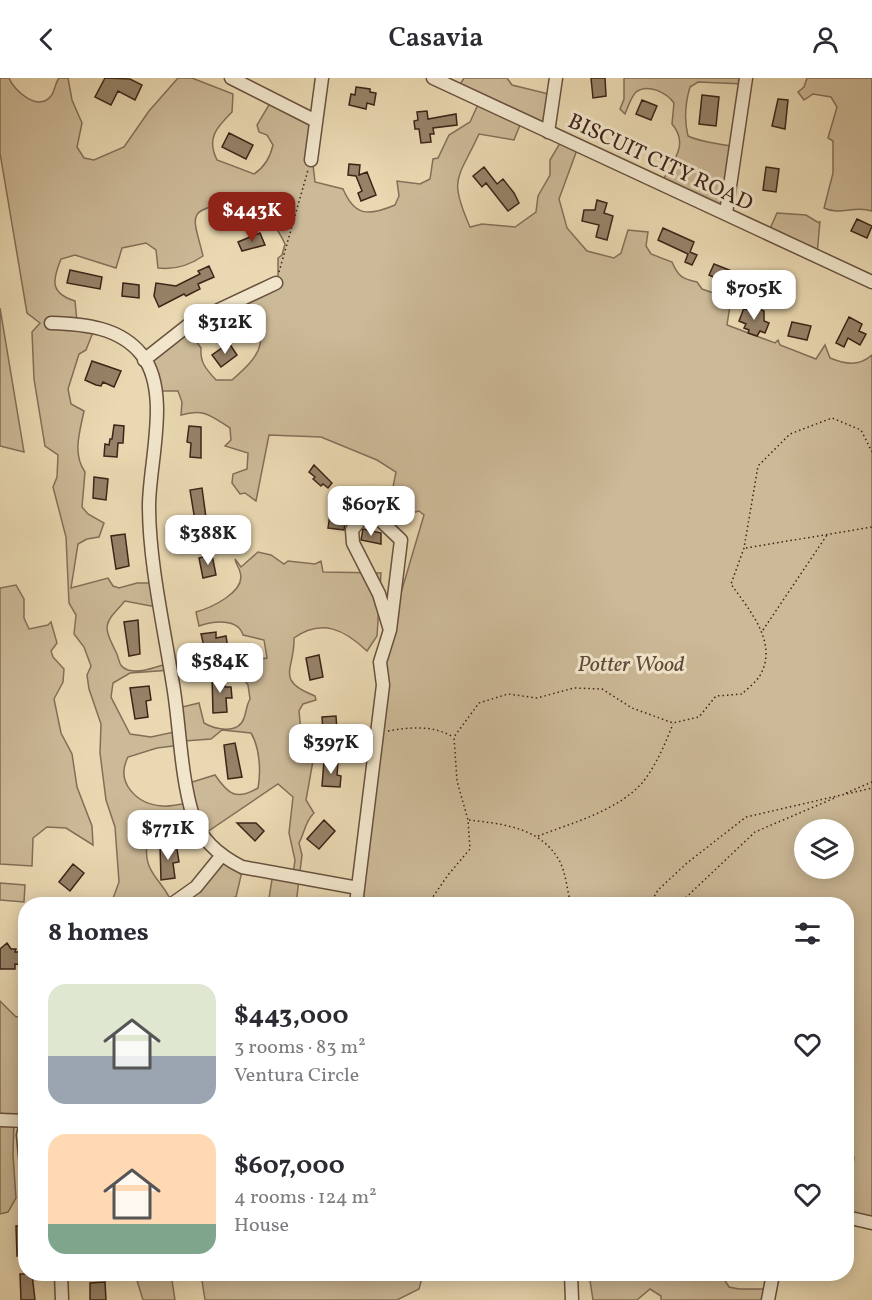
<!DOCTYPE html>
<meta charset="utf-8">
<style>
body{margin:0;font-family:Vollkorn,serif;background:#f2f2f3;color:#2b2b33;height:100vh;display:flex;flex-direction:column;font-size:22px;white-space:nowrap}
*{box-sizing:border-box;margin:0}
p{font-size:20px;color:#7c7c81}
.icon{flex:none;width:33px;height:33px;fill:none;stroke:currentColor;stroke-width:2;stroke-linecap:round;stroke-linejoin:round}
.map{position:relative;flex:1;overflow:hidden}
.drawer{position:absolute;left:18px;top:819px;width:836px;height:384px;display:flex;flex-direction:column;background:#fff;border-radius:24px;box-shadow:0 3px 15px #0003}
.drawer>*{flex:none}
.buttons{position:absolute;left:794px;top:741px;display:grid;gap:12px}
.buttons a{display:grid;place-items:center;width:60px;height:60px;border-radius:50%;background:#fff;box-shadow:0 3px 15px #0003;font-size:30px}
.price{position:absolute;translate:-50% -51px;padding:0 14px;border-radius:12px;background:#fff;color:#222;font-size:20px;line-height:39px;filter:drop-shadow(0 2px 3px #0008)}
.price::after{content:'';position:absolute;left:50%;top:36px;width:18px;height:14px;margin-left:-9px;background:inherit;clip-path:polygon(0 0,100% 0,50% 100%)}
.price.current{background:#8f2418;color:#fff}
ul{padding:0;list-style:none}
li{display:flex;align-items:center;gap:18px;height:150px;padding:0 30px}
li span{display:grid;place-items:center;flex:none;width:168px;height:120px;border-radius:18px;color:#555}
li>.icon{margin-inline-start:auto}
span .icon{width:72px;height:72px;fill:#fffc;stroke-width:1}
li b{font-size:26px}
h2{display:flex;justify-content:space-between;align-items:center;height:72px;padding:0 30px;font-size:26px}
header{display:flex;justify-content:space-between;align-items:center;height:78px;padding:0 30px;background:#fff;font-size:27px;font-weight:600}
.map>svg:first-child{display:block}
.green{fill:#ccb997;stroke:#846e58;stroke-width:1.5;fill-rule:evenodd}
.building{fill:#968268;stroke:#3d2418;stroke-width:1.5}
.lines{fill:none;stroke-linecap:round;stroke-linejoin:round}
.minor-casing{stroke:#68513e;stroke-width:15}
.path{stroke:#3d2418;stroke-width:1.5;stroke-dasharray:1.5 3;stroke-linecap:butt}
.minor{stroke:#f1e6cc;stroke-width:12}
.labels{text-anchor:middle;stroke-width:6;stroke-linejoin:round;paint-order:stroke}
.street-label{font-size:22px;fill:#3d2418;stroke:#f1e6cc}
.park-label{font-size:22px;font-style:italic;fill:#614938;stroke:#f1e6cc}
</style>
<header><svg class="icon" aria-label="back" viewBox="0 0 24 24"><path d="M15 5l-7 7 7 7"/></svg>Casavia<svg class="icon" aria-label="person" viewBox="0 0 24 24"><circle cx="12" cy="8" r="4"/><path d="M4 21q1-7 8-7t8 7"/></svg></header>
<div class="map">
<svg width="872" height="1222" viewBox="0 0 872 1222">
<rect width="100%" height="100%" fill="#e9d8b1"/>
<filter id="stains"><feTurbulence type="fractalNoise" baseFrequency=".00333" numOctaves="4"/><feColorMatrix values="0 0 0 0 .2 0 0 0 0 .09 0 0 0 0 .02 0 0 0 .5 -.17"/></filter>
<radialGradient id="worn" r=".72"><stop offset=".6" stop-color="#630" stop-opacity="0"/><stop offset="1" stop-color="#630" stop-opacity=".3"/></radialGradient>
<path class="green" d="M0,0H9C14,13 38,34 51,18C55,13 55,5 59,0H68L72,22L82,45L77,69L84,80L94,82L124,69L149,33L178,0H192L233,16L232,34C217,49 206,60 217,82L254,96C265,89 270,80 273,67L267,57L259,54L257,47L273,20L315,41L312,78L315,104L343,111C355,139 369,138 395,127L399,118L397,103L420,106L430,101L433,81L438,80L449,57L470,44L480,22L459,8L464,0H507L512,7L553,17L549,52L522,42L514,62L479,56C458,102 448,99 470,149L482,146L515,149L536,134L538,118L550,97V82L560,65L578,69L559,121L567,150L587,173L614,180L621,175L628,152L648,154L646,168L651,176L672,184C678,198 682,201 697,204L702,211L731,221L727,247L775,265L778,262L780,267L816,281L825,267L830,280C845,286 858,289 872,277V1143L846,1138L854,1079L846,1070V826H357L373,680C352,679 333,665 314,677L306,722L314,735C305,743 305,754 299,765L302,777L296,826H268L273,795L293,797L295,782L289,755L293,719L278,706L204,756L196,747L156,753L149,757C138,795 165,802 172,826H111L119,804L115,749L106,722L100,675L101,646L89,611L87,597L91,588L84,569L74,556L76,537L69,525L66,459L53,409L57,399L58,377L45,368L34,301L32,254L40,245L27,235L0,75ZM229,126L240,134L242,142C270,150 269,133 285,166L282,177L278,180V200L245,221C268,261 267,272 232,302H216C206,291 200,285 201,270L187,250L148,284L158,313H178L182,324L181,337C204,330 211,338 230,350L231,362L225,368L248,375L247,391L233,396L232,405L240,416L245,415L256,423L269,357L321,359L377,382L396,394L390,424L404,437L419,433L424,437L390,552L377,655L353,650L351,666L343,671L313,665L301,653L299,633L303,626L316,622L315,618C274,602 295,592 294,560C322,540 345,552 367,573L377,558L381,495L323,494L321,483L315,486L288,483L284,486L271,477L258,474L241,489L235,481C236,487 239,489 240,494C247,514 210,530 196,534L199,548C213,543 238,540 243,557L264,562L267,580L240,584L237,592L248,607L250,621C246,628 247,632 244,640C239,656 216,652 204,645L199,625L178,630L179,653L151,659L130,656L111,619L113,605L130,595L171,592L170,585C158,588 141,596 128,592C118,589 120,582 116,574C102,546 104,546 125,523L151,528L161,526L158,505H137L119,510L113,508L108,500L71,510L78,466L87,461L99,459L104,445L88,436L82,429L85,394C72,376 80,353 84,333L71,326L68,311L79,276L86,272L95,249L77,244L75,223C50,215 52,203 61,181L75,177L116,190L122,170L146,165L156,172L158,190C174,192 190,187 203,178C194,140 184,131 229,126ZM222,652L251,655C260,670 261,694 258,710C236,723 228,716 215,697L189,705L191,724C182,726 171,729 162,728C136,726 115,704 128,679L157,670L181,667L184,663L211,661ZM804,752H843V790H804Z
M624,0H745L743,6L698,4L690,9C685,26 684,42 688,58C702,65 720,65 735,69L727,131L662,104C672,84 690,67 672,46L674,25C667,15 648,5 636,14C631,19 628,29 625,36L620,31L624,21Z
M807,0H872V133C855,127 840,138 824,130L833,95V63L828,60L837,29L831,19L813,16L804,22L798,14L804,9Z
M777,135L806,137L819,145L820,143L817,177L769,153Z
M0,230L24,374L0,368Z
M16,507L24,521V540L29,551L48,547L51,544L57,565L51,573L53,579L64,591L63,604L54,621L61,655L72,676L77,709L92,748L93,767L66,750L47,749L33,760L32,788L0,786V510Z
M220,780L243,789L236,819L222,822L220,826H190L185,820Z
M0,805L25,807L24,824L0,822Z
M0,923L16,939L26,937L25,1043L14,1042L13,1077L16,1120L8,1134L0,1136Z
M135,1196H171L175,1222H143Z
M201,1196H423L419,1211L397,1222H205Z
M589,1196H601L612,1201L624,1196H721L729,1209L739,1211H771L769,1222H661V1218L650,1211L637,1222H593Z"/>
<path class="building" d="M105,0L130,1L142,7L135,22L118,13L111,27L95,19Z
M591,0H605L606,18L593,20Z
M356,9L370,11V14L376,15L374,27L367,25L366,31L349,27L351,16L355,17Z
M702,17L719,19L716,48L699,46Z
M778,21L788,22L785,51L772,48Z
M642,22L657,28L651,42L636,36Z
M427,33L428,41L456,36L457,47L433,50L434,56H430L431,64L421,65L419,51H415L414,43L418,42L417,34Z
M229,55L253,67L246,81L222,69Z
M349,86L360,87L359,97L367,94L376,117L361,123L358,115L362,113L356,98L348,97Z
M484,89L497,106L503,101L514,115L519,125L508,133L486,105L482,109L473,98Z
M766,89L779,91L776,114L763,112Z
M597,122L607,125L604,135L613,138L607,162L596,159L599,147L582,143L584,132H595Z
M857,141L872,148L867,160L851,153Z
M663,150L694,164L690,174L697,177L692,187L685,184L688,176L658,162Z
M260,155L265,167L242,173L238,164Z
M714,186L734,194L729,206L709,197Z
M209,188L214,199L198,206L200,211L186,218L184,216L159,229L154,218L156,205L176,208L200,196L198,193Z
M70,192L102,199L100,211L67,205Z
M123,205L139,207V220L122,218Z
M755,229L764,233V243L769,245L765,255L760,253L757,258L748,255L749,252L744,250L746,246L739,243L744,230L753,234Z
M849,239L862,246L859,253L866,256L860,267L848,260L844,269L836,265Z
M792,244L811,248L807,262L788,258Z
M229,265L237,277L221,289L212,277Z
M92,283L121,293L114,309L103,304L101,308L96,307L85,302Z
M114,347L124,348L123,365H118L117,379L104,378L105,366L109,367L110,361H112Z
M189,348L201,349V380L190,379L191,365L187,364Z
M314,387L332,405L328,410L323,406L321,408L313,401L315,399L309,394Z
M94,399L108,401L106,422L93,420Z
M202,410L207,447L196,449L190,412Z
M343,425L355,427L354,437H346L344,452L328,450L331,430L335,431V427L342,428Z
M363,451L381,455V466L361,462Z
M125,456L129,488L116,491L111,458Z
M212,477L216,497L203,500L199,480Z
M138,542L140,576L129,578L124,544Z
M216,554V560L226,558L228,571L218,573L219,579L207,581L201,556Z
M319,577L323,599L310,602L306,580Z
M223,596L225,609H231L232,620H226L227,634L213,635L212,597Z
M149,608L151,622L146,623L148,639L135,641L130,610Z
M336,638L337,653L323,654L322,639Z
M235,665L242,699L228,701L224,667Z
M324,683L338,684L337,697L341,698L340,709L322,708Z
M324,742L335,753L319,771L307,761Z
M237,745H256L264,753L255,763Z
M176,765L179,784L173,785L175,800L161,802L160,767Z
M73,786L84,795L70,813L59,804Z
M7,865L11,871H16L15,874H26V887L15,886V891H0V871Z
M16,1148H26V1178H17Z
M20,1196H32L35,1222H21Z
M105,1204L106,1222H90V1205Z"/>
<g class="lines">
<defs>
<path id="minor" d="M231,0L316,43
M433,0L872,204
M548,54L556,0
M311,82L322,0
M726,135L746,0
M51,245C84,246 120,249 142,277C171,314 149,385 149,428C149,486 165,554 174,613C180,653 181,699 193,738C201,763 220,778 242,789L358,810
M144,282L191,245L276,205
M172,826L196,809L222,777
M356,826L383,607L380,584L390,552L401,462L379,441L363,439L352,452L353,465L379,516L390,552
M0,1042L26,1043
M26,1046L23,1057L26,1088
M846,1139L872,1145
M61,1196L62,1222
M571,1196L572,1222
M768,1222L773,1196"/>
</defs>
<use href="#minor" class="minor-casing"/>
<path class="path" d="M279,194L308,92
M746,470L872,449
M763,552L827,457
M388,653C411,649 433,647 453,659
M846,715L872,704
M469,742C502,746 540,749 559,782C566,794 567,813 571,826
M538,758C572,745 617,733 642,705C656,688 665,666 673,646
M428,826L448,797L470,771L468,742L457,703L454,659L479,625L508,616L537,620L574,610L602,611L632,630L673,645L699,639L716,618L742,616C747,611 755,605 759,599C780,566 749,532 731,506L744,470L758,388L790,356L832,340L861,352L872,374
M650,826L658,812L687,785L746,739L872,710
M679,826L755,754L837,719"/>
<use href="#minor" class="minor"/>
</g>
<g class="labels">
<g class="street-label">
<text transform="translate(661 83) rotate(25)" y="8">BISCUIT CITY ROAD</text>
</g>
<g class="park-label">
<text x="631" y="593">Potter Wood</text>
</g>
</g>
<rect width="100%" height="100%" filter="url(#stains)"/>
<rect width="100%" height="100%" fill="url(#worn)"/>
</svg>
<div class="buttons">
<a><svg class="icon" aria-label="layers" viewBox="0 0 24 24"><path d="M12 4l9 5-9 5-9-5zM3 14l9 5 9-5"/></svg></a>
</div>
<b class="price current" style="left:252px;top:165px">$443K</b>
<b class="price" style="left:754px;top:243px">$705K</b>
<b class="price" style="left:225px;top:277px">$312K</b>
<b class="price" style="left:371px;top:459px">$607K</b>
<b class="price" style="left:208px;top:488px">$388K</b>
<b class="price" style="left:220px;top:616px">$584K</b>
<b class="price" style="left:331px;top:697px">$397K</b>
<b class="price" style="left:168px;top:783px">$771K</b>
<section class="drawer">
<h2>8 homes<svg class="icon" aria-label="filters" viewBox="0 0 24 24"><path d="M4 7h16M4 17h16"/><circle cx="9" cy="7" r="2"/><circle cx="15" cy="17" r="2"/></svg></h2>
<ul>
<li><span style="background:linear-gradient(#dfe7d0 60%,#9aa5b1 0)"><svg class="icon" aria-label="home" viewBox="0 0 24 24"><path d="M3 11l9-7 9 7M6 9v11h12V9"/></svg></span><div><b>$443,000</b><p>3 rooms · 83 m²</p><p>Ventura Circle</p></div><svg class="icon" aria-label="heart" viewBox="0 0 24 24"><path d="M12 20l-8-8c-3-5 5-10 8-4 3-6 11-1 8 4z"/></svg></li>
<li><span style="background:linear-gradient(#ffd9b3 75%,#7fa58c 0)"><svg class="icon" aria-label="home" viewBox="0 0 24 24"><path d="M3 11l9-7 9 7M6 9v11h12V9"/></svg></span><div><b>$607,000</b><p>4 rooms · 124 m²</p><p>House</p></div><svg class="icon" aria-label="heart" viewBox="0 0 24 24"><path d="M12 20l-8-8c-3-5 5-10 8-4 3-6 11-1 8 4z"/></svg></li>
</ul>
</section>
</div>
